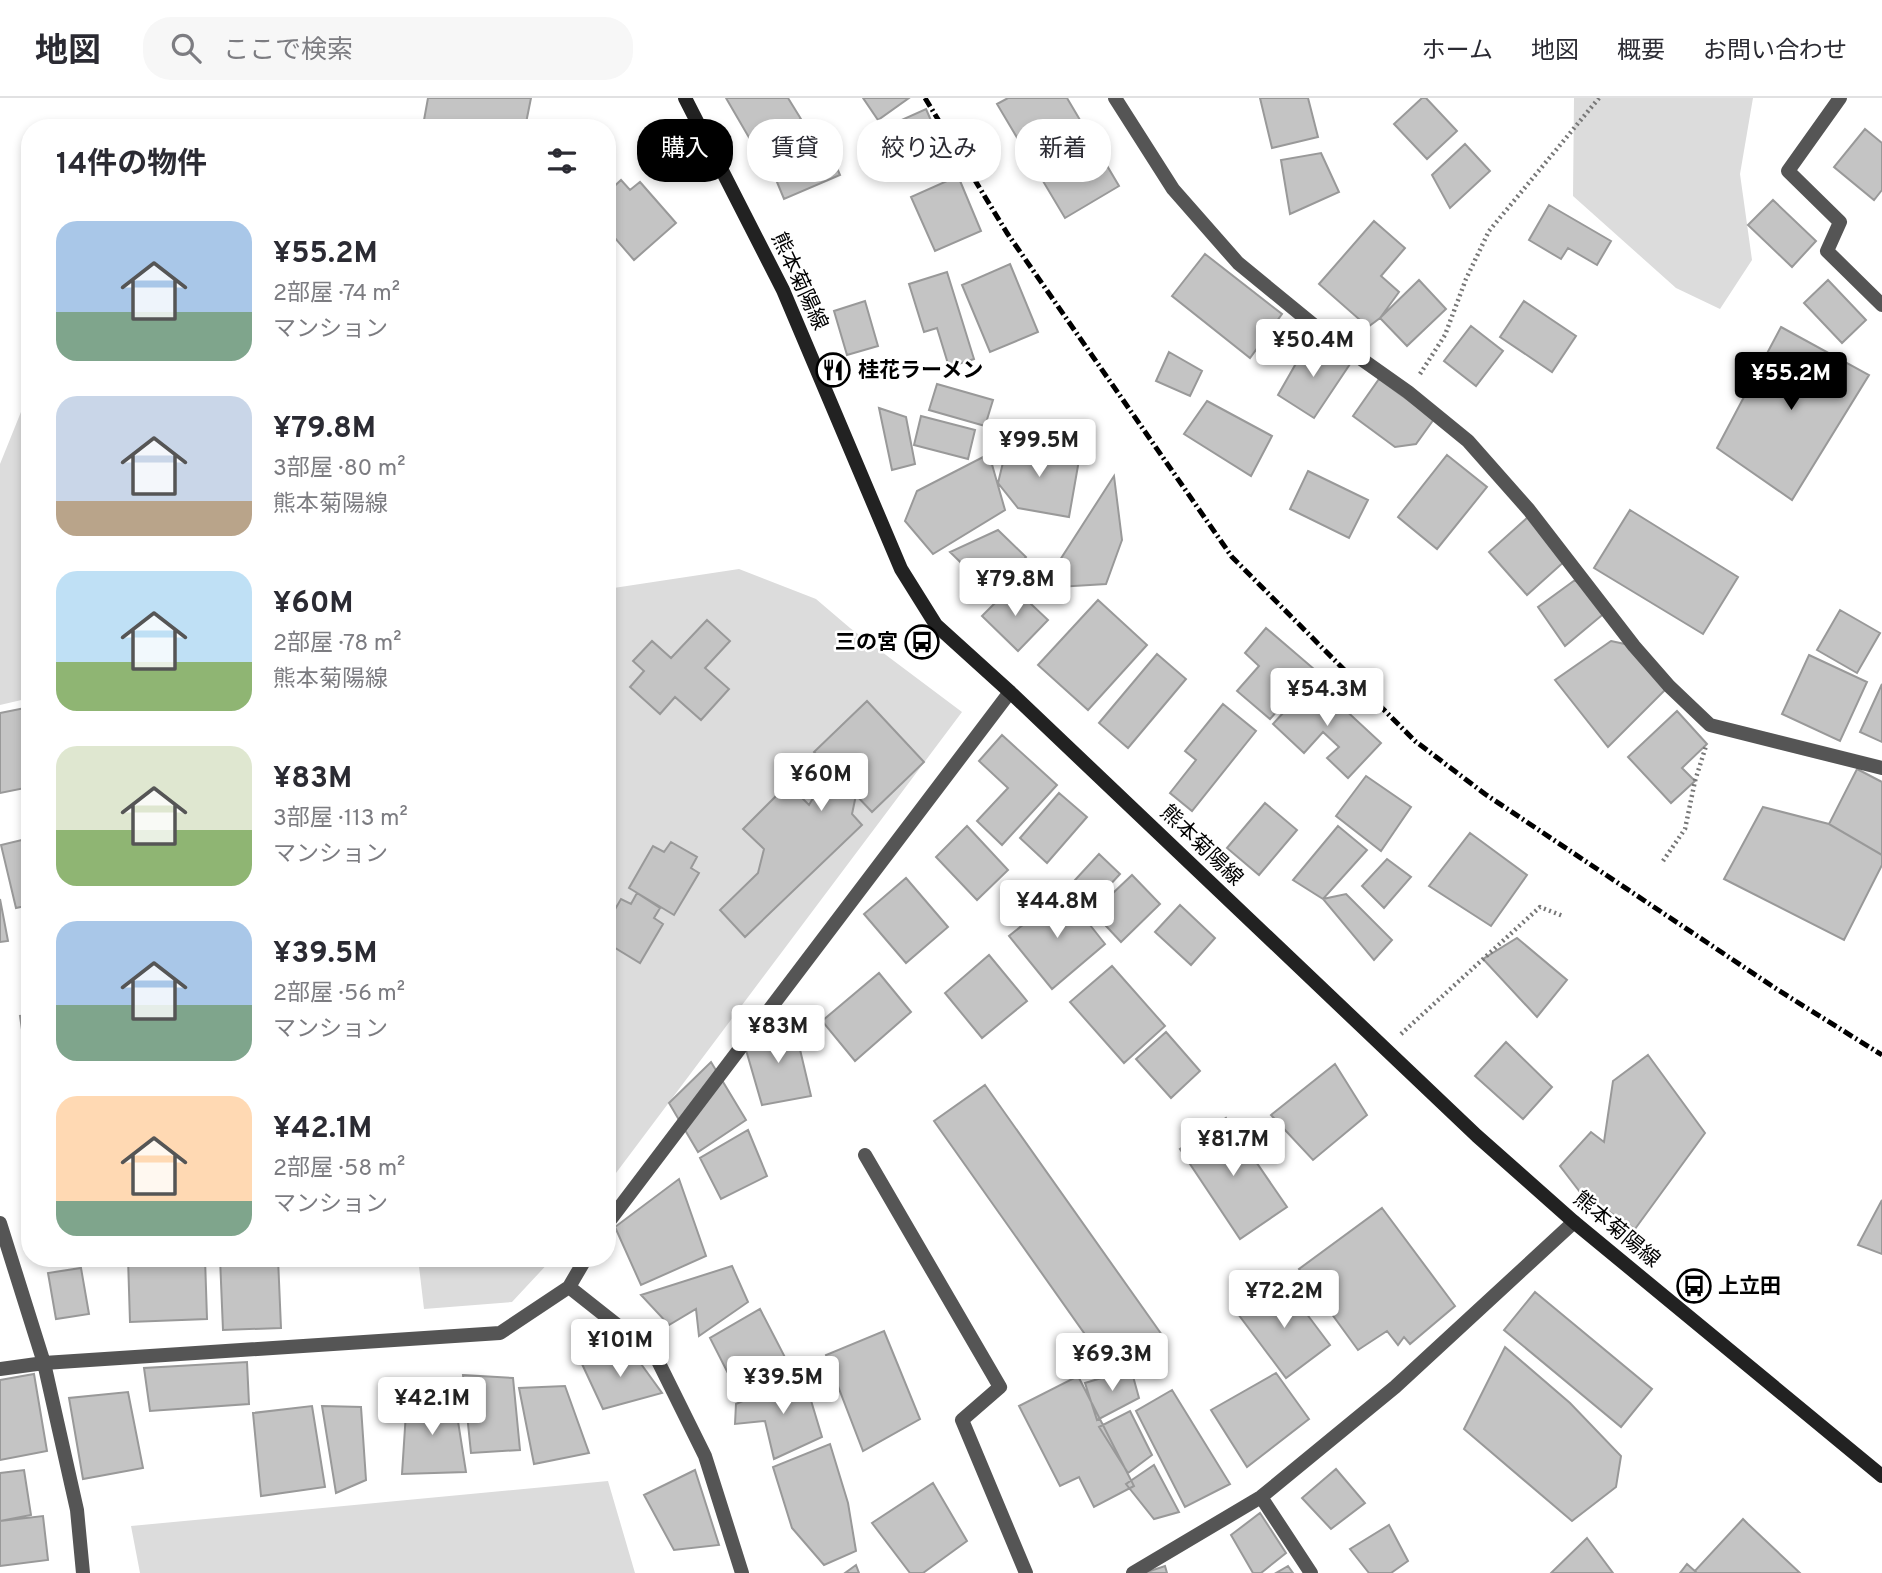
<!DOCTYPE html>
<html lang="ja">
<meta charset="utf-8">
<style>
body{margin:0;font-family:Overpass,"Noto Sans JP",sans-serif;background:#f7f7f7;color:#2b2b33;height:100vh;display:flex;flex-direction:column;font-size:26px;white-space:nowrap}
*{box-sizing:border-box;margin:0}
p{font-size:23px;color:#7c7c81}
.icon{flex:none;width:38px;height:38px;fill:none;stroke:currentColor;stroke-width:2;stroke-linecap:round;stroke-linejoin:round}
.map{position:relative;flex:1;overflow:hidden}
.sheet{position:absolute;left:21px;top:21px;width:595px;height:1148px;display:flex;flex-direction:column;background:#fff;border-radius:28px;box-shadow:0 4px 10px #0003}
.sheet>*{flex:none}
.hud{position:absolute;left:637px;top:21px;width:665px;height:63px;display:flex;gap:14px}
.price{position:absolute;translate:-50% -60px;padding:0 16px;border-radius:7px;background:#fff;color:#222;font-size:23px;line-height:46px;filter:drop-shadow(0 2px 4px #0008)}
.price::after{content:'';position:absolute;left:50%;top:42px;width:21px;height:16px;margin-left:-10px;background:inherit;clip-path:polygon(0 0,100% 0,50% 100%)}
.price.on{background:#000;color:#fff}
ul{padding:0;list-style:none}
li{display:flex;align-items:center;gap:21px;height:175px;padding:0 35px}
li span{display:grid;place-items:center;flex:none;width:196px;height:140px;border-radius:21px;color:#555}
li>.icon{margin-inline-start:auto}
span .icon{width:84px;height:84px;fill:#fffc;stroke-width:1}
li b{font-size:30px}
h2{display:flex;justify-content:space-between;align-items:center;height:84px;padding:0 35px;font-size:30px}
.chip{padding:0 24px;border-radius:28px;background:#fff;box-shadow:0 4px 10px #0003;font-size:24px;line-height:63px}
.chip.on{background:#000;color:#fff}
header{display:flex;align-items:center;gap:42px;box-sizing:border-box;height:98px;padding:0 35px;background:#fff;border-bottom:2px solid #e1e1e2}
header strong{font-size:33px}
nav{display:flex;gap:38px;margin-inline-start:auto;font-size:24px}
.search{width:490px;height:63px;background:#f7f7f7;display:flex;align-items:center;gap:18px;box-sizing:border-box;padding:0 24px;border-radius:28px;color:#7c7c81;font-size:26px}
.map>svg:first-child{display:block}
.green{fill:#dcdcdc}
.building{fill:#c4c4c4;stroke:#999;stroke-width:2}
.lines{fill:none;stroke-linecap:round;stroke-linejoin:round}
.path{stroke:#777;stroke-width:4.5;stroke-dasharray:2 3.5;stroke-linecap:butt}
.street{stroke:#555;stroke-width:14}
.secondary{stroke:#222;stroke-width:14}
.rail{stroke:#000;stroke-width:5;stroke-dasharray:10 3.5 2 3.5;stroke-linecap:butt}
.labels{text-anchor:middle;stroke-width:5;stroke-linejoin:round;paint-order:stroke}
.street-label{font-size:21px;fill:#000;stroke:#fff}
.poi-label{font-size:21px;font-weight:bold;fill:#000;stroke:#fff;text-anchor:start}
</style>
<header>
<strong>地図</strong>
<div class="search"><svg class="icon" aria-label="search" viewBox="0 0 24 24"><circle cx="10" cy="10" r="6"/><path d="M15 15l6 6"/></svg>ここで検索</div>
<nav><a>ホーム</a><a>地図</a><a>概要</a><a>お問い合わせ</a></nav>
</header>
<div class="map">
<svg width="1882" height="1475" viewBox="0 0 1882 1475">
<rect width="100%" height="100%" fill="#fff"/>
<path class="green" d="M1574,0H1753L1740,76L1752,162L1720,211L1676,190L1573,98Z
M25,304L30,306V600L0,607V366Z
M739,471L816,501L850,530L962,614L607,1087V491Z
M418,1160H553L512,1204L424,1211Z
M608,1383L635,1475H140L131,1428Z"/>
<path class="building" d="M428,0H531L525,30H462L424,22Z
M726,0H788L801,21L759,40L765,51L758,55Z
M863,0H909L878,22Z
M1008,0H1067L1119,88L1065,120L997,6Z
M1260,0H1308L1318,39L1272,50Z
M1422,0H1426L1457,33L1427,61L1394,26Z
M926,11L947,59L908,77L886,29Z
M1865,31L1882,45V92L1874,102L1834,69Z
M823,37L840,77L784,101L767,60Z
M1465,46L1490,73L1450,110L1432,77Z
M1321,55L1339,94L1290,116L1281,62Z
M958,78L981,133L935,153L911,99Z
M621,82L630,92L640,84L676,125L634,162L607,131V95Z
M1773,102L1816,143L1792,169L1748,127Z
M1549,107L1611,143L1597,167L1568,150L1561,161L1529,142Z
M1374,123L1405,150L1381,178L1399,194L1380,220L1368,229L1319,186Z
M1205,156L1282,216L1250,260L1172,198Z
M1010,166L1038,234L990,254L962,187Z
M947,174L974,261L949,269L937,230L924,234L909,186Z
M1419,182L1446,211L1407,248L1380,220Z
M1828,182L1866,222L1842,245L1804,205Z
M865,203L878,248L847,257L834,213Z
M1524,203L1576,238L1552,274L1500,239Z
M1471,228L1503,253L1476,288L1444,263Z
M1781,229L1869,277L1792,402L1717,350Z
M1310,241L1350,266L1314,320L1278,297Z
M1169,254L1202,273L1190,298L1156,283Z
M1379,281L1434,321L1416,346L1395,349L1353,318Z
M937,286L993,302L985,328L929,312Z
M1207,303L1272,338L1251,378L1184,336Z
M879,310L906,319L915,366L892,372Z
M921,318L975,332L968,361L914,347Z
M1008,344L1066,356V359L1079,362L1069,419L1018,410L998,385Z
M989,356L1005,412L933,456L905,423L917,393Z
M1447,357L1487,389L1437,451L1398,419Z
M1308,373L1368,402L1349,440L1290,411Z
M1114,378L1122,442L1106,486L1042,490Z
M1630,412L1738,479L1703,536L1594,470Z
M1528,419L1566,462L1527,497L1489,454Z
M998,432L1026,459L993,496L950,454Z
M1575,482L1607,513L1565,548L1538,509Z
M1012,488L1048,522L1018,553L982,518Z
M1098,502L1147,547L1088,612L1038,567Z
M1840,512L1880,535L1857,575L1817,552Z
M707,522L730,543L705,570L729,591L701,622L675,599L660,616L630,589L644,573L633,563L652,543L671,560Z
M1266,530L1314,571L1270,621L1237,593L1259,568L1245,555Z
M1611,543L1634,548L1669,588L1608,649L1555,582Z
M1157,556L1186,581L1128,650L1099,625Z
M1809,557L1867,584L1840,643L1782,616Z
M1313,582L1381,645L1348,680L1327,660L1339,649L1323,634L1304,655L1273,626Z
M1882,586V644L1860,634Z
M867,603L924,664L872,714L856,697L852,716L862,727L745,839L720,812L758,775L764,751L743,731L788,686L809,707L816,695L836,676L814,654Z
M1223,606L1256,633L1192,713L1170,695L1196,662L1185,653Z
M30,609V689L0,695V615Z
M1677,613L1707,646L1682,670L1695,683L1671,705L1628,659Z
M1002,637L1057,687L1002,747L977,723L1008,690L979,663Z
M1857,671L1882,684V757L1829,726Z
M1366,678L1411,709L1381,753L1336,718Z
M1059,695L1087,719L1047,765L1020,740Z
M1265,705L1297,732L1259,777L1227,750Z
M1763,709L1829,726L1882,757V767L1844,842L1724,781Z
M967,728L1008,772L977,802L936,759Z
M1338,728L1367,752L1323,801L1293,782Z
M1470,735L1527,777L1491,828L1429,788Z
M30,740V807L16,810L1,747Z
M671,744L697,759L691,770L699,775L674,817L629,790L653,748L664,754Z
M1099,756L1120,776L1085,814L1064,794Z
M1387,761L1411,779L1384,810L1362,788Z
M1132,777L1160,806L1121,844L1093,814Z
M906,780L948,829L906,865L864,816Z
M1064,794L1105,846L1052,891L1009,838Z
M637,795L660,810L654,820L663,826L640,865L607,845V825L621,801L631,806Z
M1346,796L1392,842L1374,862L1323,801Z
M0,801L8,843L0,844Z
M1180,807L1215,840L1191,867L1155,834Z
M1517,840L1567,882L1537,919L1483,861Z
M989,857L1027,903L982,940L945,895Z
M1112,868L1165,928L1124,965L1070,904Z
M879,875L911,914L855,963L822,923Z
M30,917V986L20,918Z
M793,922L811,998L762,1007L744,945Z
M1166,934L1200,973L1171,1000L1136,961Z
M1506,944L1552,989L1523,1021L1475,978Z
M1648,957L1705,1035L1635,1131L1580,1094L1560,1068L1591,1034L1604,1044L1613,983Z
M711,964L746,1022L698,1054L669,1005Z
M1335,966L1367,1017L1313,1062L1271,1017Z
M985,987L1162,1237L1111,1273L934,1023Z
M1226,1020L1287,1109L1240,1141L1180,1051Z
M748,1032L767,1078L721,1101L700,1060Z
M30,1073V1091L25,1074Z
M679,1081L706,1158L641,1187L615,1129Z
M1882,1102V1156L1858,1147Z
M1382,1110L1455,1208L1410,1246L1404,1239L1398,1247L1387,1233L1358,1252L1299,1171Z
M128,1160H205L207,1221L130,1224Z
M220,1160H278L281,1230L223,1232Z
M732,1168L748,1204L699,1238L696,1211L669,1227L641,1197Z
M81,1170L89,1216L56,1221L48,1175Z
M1282,1183L1330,1247L1286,1280L1238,1216Z
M1535,1194L1652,1291L1621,1329L1504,1232Z
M760,1211L790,1269L737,1293L710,1240Z
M884,1233L920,1321L863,1353L826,1257Z
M628,1248L662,1295L603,1311L582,1266Z
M1505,1249L1570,1305L1621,1358L1616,1389L1572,1423L1464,1331Z
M247,1264L249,1306L150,1313L144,1270Z
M1131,1271L1139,1300L1097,1322L1085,1285Z
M1276,1275L1309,1321L1247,1369L1211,1312Z
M34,1276L47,1353L0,1362V1282Z
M803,1276L822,1339L774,1361L765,1323L735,1326L736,1306Z
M463,1277L513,1280L520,1352L471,1355Z
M1078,1278L1134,1388L1094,1409L1079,1379L1060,1388L1019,1308Z
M565,1288L589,1355L534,1366L519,1290Z
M1172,1292L1230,1386L1185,1409L1136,1313Z
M128,1294L143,1370L83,1381L69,1300Z
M454,1298L466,1374L402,1376L407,1299Z
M312,1308L325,1389L261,1398L253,1315Z
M322,1308L361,1309L366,1382L336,1395Z
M1130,1313L1152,1357L1128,1375L1099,1329Z
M830,1346L848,1405L856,1453L824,1467L792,1430L773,1369Z
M1154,1367L1179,1414L1154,1421L1126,1386Z
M1336,1371L1365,1405L1331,1431L1302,1400Z
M24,1372L31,1417L0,1423V1375Z
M695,1372L719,1447L674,1452L644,1397Z
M933,1385L967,1443L923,1475H910L872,1425Z
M1260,1415L1286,1455L1261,1475H1253L1231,1437Z
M43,1418L48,1462L0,1468V1423Z
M1743,1421L1748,1426L1800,1475H1693Z
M1389,1427L1408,1463L1391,1475H1369L1350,1451Z
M1587,1440L1613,1475H1551Z
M1687,1466L1697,1475H1680Z
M856,1467L859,1475H845Z
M1165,1468L1167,1475H1144Z
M1288,1468L1293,1475H1276Z"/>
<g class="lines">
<path class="path" d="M1420,276L1445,237L1466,181L1489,133L1599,0
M1663,763L1685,731L1695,683L1706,648
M1401,936L1540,809L1563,818"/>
<path class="street" d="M1115,0L1173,91L1238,165L1316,229L1408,294L1468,343L1529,412L1634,548L1669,588L1710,627L1882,670
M1840,0L1788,73L1840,124L1827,153L1882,207
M865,1057L1000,1289L962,1322L1026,1475
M0,1125L44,1265L77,1412L83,1475
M607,1126L1010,594
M569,1189L655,1257L705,1358L742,1475
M0,1271L44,1265L500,1235L569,1189L586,1160
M1261,1399L1311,1475
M1133,1475L1261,1399L1395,1289L1574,1124"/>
<path class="secondary" d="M685,0L783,192L901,471L936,527L1010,594L1477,1038L1574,1124L1882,1378"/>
<path class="rail" d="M925,0L1007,135L1232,459L1415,643L1485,696L1778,892L1882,957"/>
</g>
<defs>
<symbol id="restaurant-ring" viewBox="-11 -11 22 22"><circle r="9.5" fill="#fff" stroke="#000" stroke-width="1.5"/><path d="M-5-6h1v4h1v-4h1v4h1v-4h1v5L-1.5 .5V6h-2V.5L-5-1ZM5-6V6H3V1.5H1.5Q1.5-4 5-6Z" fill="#000"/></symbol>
<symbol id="bus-ring" viewBox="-11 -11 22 22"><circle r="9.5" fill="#fff" stroke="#000" stroke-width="1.5"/><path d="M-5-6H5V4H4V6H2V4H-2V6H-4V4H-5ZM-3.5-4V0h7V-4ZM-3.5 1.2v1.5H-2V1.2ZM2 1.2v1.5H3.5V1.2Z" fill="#000"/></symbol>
</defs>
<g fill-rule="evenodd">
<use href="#restaurant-ring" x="814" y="253" width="38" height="38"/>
<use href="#bus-ring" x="903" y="525" width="38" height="38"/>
<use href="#bus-ring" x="1675" y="1169" width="38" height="38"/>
</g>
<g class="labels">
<g class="street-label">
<text transform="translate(800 183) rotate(65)" y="7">熊本菊陽線</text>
<text transform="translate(1202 747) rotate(44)" y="7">熊本菊陽線</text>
<text transform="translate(1617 1131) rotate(40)" y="7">熊本菊陽線</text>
</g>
<g class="poi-label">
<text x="858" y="279">桂花ラーメン</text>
<text x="898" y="551" text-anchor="end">三の宮</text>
<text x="1718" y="1195">上立田</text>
</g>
</g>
</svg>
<b class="price" style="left:1313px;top:281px">¥50.4M</b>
<b class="price on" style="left:1791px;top:314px">¥55.2M</b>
<b class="price" style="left:1039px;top:381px">¥99.5M</b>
<b class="price" style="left:1015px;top:520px">¥79.8M</b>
<b class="price" style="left:1327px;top:630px">¥54.3M</b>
<b class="price" style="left:821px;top:715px">¥60M</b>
<b class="price" style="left:1057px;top:842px">¥44.8M</b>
<b class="price" style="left:778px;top:967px">¥83M</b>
<b class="price" style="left:1233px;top:1080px">¥81.7M</b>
<b class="price" style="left:1284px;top:1232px">¥72.2M</b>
<b class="price" style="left:620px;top:1281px">¥101M</b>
<b class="price" style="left:1112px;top:1295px">¥69.3M</b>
<b class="price" style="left:783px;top:1318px">¥39.5M</b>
<b class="price" style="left:432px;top:1339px">¥42.1M</b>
<div class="hud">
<a class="chip on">購入</a>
<a class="chip">賃貸</a>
<a class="chip">絞り込み</a>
<a class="chip">新着</a>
</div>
<section class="sheet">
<h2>14件の物件<svg class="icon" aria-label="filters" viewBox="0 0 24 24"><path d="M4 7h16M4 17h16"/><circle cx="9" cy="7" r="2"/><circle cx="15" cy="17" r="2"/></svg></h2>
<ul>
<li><span style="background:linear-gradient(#a9c7e8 65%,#7fa58c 0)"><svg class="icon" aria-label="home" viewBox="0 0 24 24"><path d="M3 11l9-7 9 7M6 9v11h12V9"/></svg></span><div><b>¥55.2M</b><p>2部屋 · 74 m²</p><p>マンション</p></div></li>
<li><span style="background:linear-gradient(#c9d6e8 75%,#b9a48a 0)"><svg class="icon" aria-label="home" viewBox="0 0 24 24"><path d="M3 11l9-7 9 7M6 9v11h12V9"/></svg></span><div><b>¥79.8M</b><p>3部屋 · 80 m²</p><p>熊本菊陽線</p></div></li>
<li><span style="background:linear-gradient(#bfe0f5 65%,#8fb573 0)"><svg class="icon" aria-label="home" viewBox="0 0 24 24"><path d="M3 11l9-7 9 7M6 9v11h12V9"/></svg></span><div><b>¥60M</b><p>2部屋 · 78 m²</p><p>熊本菊陽線</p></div></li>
<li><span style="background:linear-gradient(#dfe7d0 60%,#8fb573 0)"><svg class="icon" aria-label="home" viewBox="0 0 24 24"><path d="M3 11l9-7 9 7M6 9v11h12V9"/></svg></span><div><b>¥83M</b><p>3部屋 · 113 m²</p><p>マンション</p></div></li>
<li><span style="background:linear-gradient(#a9c7e8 60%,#7fa58c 0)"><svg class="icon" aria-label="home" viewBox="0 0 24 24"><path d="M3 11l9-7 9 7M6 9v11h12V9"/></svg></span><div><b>¥39.5M</b><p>2部屋 · 56 m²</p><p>マンション</p></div></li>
<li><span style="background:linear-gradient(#ffd9b3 75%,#7fa58c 0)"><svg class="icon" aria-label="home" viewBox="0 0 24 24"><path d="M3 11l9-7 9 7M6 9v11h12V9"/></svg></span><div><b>¥42.1M</b><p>2部屋 · 58 m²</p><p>マンション</p></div></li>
</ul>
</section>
</div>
